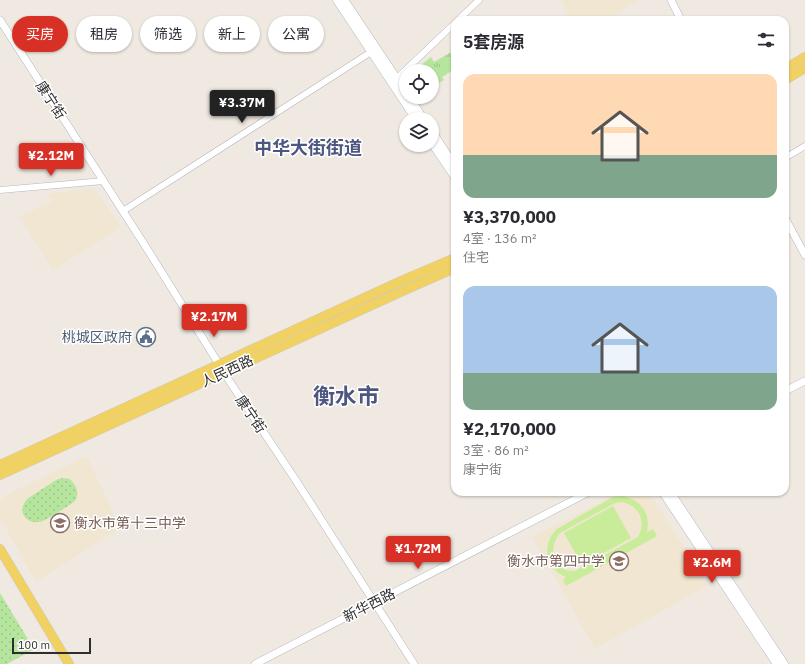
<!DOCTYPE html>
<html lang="zh">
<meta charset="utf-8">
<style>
body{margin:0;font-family:"IBM Plex Sans","Noto Sans SC",sans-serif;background:#f2f2f3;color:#2b2b33;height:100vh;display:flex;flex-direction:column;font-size:15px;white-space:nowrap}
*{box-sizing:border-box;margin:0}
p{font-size:13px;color:#7c7c81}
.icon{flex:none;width:22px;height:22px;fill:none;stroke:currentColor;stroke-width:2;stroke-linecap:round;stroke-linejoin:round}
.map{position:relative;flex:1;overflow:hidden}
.side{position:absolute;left:451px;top:16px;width:338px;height:480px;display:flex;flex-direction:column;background:#fff;border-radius:12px;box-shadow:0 1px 3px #0004}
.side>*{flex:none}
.banner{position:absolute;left:12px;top:16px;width:379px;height:36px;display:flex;gap:8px}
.tools{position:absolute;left:399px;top:64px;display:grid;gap:8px}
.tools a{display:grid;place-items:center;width:40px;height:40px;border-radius:50%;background:#fff;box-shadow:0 1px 3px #0004;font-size:20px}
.scale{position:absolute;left:12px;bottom:10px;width:79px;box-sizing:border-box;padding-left:4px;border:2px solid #2e2e2e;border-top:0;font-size:11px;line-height:14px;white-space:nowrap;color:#2e2e2e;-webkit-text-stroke:3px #fff;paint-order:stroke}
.price{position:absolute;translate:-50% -34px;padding:0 9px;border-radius:4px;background:#d93025;color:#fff;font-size:13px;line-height:26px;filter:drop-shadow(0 1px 2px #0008)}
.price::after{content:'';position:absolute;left:50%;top:24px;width:12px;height:9px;margin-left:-6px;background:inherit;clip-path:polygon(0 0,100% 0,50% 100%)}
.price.current{background:#222;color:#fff}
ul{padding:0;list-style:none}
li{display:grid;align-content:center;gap:8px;height:212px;padding:0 12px}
li span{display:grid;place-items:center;height:124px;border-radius:12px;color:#555}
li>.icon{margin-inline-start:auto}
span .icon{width:72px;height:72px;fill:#fffc;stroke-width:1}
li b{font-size:17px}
h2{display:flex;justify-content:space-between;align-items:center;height:48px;padding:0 12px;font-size:17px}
.tag{padding:0 14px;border-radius:18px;background:#fff;box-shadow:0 1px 3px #0004;font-size:14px;line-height:36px}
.tag.current{background:#d93025;color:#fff}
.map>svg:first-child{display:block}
.education{fill:#f0e6d1}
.grass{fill:url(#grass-tufts)}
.park{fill:url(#park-dots)}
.pitch{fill:#c9ec9a;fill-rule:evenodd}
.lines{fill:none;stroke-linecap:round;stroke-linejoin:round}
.minor-casing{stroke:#b4b7c1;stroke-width:7}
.tertiary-casing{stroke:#b4b7c1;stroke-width:8}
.secondary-casing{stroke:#b4b7c1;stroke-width:9}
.primary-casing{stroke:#c9c9c9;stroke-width:10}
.minor{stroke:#fff;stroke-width:6}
.tertiary{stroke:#fff;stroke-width:7}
.secondary{stroke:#fff;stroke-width:8}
.primary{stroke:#f2d163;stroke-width:9}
.labels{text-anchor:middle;stroke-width:3;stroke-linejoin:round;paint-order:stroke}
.street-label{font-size:14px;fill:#2e2e2e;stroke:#fff}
.service-label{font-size:14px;fill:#4e5e75;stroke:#fff;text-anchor:end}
.education-label{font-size:14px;fill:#785e54;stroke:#fff;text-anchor:start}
.district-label{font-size:18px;font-weight:bold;fill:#4d5680;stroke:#fff}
.town-label{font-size:22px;font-weight:bold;fill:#4d5680;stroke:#fff}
</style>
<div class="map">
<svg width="805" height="664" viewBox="0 0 805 664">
<defs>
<pattern id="grass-tufts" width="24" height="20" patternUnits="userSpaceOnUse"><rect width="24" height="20" fill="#b6e59e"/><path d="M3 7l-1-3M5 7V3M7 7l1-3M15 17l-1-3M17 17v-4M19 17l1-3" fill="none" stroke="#9dc588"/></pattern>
<pattern id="park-dots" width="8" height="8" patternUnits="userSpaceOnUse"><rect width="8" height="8" fill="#b6e59e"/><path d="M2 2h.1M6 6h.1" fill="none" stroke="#9dc588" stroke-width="1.8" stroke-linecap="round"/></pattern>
</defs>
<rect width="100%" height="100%" fill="#efe9e1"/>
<path class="education" d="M561,0H639L605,20H572Z
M93,188L95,190L121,227L53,270L19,216L52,202L47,194Z
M87,456L120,528L36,582L0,518V501L6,495Z
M620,492H644L650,494L708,585L595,649L532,537Z"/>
<path class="grass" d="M455,50V69L442,77L444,80L436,85L432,78V71H418L416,69L431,57L434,62Z"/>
<path class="park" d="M62,478L70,479C76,486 80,492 75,501C68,506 46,521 39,522C32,523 26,520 23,514C21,508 24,503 27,499L56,480Z
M0,593L34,649L7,664H0Z"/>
<path class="pitch" d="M623,496C641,500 651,514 647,532L653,529L657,536L566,586L563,580L566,577C545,569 541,544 557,529L613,497ZM622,502C639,505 647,522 638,537L575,571C553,572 547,548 560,533L615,503Z
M613,506L631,538L582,565L564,533Z"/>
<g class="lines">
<defs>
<path id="minor" d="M458,20L479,0
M396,79L455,23
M785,158L805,146
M0,190L104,181
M123,211L371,52"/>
<path id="tertiary" d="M671,0L681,20
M0,20L151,255L230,382L295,479L414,664
M785,218L805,255
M785,391L805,381
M255,664L589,492"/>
<path id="secondary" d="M337,0L416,119
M344,0L406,93
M409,97L423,119
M432,132L455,167
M432,143L455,177
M663,492L777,664
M670,492L784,664"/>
<path id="primary" d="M785,69L805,57
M785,80L805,68
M0,465L401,281L455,258
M0,475L405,290L455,268
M0,549L69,664"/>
</defs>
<use href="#minor" class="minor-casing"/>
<use href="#tertiary" class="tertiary-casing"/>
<use href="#secondary" class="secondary-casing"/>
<use href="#primary" class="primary-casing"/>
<use href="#minor" class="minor"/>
<use href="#tertiary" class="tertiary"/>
<use href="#secondary" class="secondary"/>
<use href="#primary" class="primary"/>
</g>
<defs>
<symbol id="civic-ring" viewBox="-11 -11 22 22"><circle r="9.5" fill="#fff" stroke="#5c6f8a" stroke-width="1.5"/><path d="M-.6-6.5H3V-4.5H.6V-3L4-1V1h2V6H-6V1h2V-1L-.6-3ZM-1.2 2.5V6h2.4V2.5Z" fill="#5c6f8a"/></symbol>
<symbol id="school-ring" viewBox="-11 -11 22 22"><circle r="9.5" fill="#fff" stroke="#8d6e63" stroke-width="1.5"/><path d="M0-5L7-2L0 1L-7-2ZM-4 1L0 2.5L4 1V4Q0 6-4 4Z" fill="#8d6e63"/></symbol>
</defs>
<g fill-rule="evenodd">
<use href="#civic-ring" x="135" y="326" width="22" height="22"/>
<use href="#school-ring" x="49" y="512" width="22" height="22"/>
<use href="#school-ring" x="608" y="550" width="22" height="22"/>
</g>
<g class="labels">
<g class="street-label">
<text transform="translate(51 100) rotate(57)" y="5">康宁街</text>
<text transform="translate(227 371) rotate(-25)" y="5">人民西路</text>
<text transform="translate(251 414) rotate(56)" y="5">康宁街</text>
<text transform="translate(369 605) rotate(-27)" y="5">新华西路</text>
</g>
<g class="service-label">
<text x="132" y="342">桃城区政府</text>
</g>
<g class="education-label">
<text x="74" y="528">衡水市第十三中学</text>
<text x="605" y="566" text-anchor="end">衡水市第四中学</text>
</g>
<g class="district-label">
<text x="308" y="154">中华大街街道</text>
</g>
<g class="town-label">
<text x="346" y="404">衡水市</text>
</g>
</g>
</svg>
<div class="tools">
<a><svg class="icon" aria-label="locate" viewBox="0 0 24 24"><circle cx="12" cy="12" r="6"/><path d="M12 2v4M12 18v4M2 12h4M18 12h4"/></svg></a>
<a><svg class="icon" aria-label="layers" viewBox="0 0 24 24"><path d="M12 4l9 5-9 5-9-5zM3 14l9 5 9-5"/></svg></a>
</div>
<div class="scale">100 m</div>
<b class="price current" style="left:242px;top:124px">¥3.37M</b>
<b class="price" style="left:51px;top:177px">¥2.12M</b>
<b class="price" style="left:214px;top:338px">¥2.17M</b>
<b class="price" style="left:418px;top:570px">¥1.72M</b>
<b class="price" style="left:712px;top:584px">¥2.6M</b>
<div class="banner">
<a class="tag current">买房</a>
<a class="tag">租房</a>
<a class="tag">筛选</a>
<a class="tag">新上</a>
<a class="tag">公寓</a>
</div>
<section class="side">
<h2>5套房源<svg class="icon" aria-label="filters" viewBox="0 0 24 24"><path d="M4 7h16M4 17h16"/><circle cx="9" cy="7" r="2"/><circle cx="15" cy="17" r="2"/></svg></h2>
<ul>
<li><span style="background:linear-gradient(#ffd9b3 65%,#7fa58c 0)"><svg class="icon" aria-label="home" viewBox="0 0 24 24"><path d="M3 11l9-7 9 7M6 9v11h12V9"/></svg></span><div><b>¥3,370,000</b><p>4室 · 136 m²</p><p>住宅</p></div></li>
<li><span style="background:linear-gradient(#a9c7e8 70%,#7fa58c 0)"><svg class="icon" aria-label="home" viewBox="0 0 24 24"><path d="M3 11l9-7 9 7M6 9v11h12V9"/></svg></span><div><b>¥2,170,000</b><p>3室 · 86 m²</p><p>康宁街</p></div></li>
</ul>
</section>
</div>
